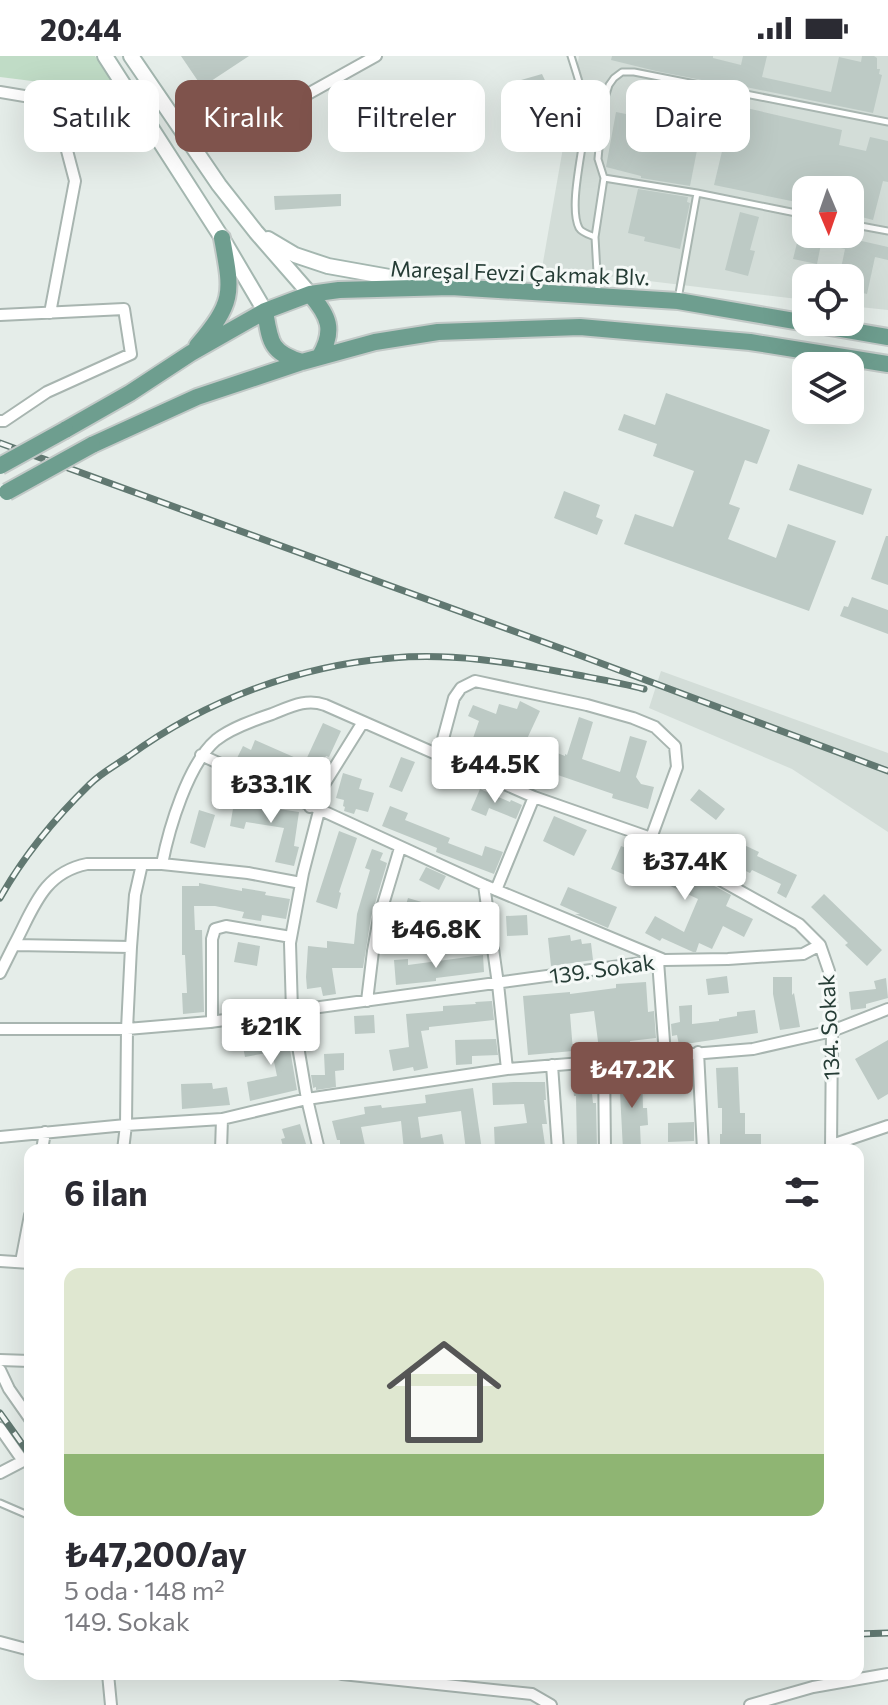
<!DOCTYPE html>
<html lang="tr">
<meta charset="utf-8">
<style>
body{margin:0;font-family:Commissioner,sans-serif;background:#f7f7f7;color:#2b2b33;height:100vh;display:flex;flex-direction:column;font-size:30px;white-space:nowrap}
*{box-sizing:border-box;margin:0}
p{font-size:26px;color:#7c7c81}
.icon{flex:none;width:44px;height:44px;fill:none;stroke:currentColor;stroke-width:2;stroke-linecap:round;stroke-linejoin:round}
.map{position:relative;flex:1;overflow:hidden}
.panel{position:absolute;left:24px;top:1088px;width:840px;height:536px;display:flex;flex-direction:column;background:#fff;border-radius:16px;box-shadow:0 8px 32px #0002}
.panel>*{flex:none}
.top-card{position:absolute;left:24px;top:24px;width:840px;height:72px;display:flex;gap:16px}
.needle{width:52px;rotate:178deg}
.tools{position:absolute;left:792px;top:120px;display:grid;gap:16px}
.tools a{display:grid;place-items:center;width:72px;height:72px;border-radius:16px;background:#fff;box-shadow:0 8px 32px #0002;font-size:40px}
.price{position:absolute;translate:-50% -68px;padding:0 18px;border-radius:8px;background:#fff;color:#222;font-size:26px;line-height:52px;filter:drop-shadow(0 2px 4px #0008)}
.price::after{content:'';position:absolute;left:50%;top:48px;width:24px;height:18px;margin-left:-12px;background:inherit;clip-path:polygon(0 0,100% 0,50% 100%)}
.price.active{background:#7f534c;color:#fff}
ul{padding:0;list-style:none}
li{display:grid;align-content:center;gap:16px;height:424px;padding:0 40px}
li+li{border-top:2px solid #e1e1e2}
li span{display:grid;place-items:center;height:248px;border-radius:16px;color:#555}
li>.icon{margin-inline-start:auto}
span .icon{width:144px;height:144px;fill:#fffc;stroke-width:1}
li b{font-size:34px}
h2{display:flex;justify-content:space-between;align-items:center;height:96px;padding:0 40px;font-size:34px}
.pill{padding:0 28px;border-radius:16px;background:#fff;box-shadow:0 8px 32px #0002;font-size:28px;line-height:72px}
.pill.active{background:#7f534c;color:#fff}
.status{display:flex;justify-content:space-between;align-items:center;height:56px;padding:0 40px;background:#fff;direction:ltr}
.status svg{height:22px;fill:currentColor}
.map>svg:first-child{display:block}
.built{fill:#d3ddd8;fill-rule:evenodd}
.green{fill:#c0dcc6}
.building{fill:#bdcac5}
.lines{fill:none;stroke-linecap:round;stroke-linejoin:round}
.lane-casing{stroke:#a8b5b0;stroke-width:9}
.street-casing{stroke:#a8b5b0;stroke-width:14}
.secondary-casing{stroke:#a4b7b0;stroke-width:18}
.primary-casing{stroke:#c2c9c7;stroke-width:20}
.lane{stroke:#fff;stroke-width:5}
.street{stroke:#fff;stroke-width:10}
.secondary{stroke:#fff;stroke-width:14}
.primary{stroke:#6e9e8f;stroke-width:16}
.rail-casing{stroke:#617871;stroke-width:7}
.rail{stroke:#f5f9f7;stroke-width:4;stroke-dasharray:12;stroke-linecap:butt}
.primary-bridge-casing{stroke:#c2c9c7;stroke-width:20;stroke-linecap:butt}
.primary-bridge{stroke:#6e9e8f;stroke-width:16}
.labels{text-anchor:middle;stroke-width:6;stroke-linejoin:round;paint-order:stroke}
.street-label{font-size:22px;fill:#263d36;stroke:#f5f9f7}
</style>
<div class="status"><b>20:44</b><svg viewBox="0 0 49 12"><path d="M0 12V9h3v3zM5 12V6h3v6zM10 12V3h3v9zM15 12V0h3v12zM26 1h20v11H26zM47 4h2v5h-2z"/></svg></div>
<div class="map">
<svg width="888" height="1649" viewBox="0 0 888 1649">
<rect width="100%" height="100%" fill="#e5ede9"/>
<path class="built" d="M579,0H888V254L850,250V222H806V244L542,212ZM806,134H850V178H806Z
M661,615L888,697V776L792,713L649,652Z"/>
<path class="green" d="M0,0H95L120,36L0,21Z"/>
<path class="building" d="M181,0H249L202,31Z
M612,0H713V2L741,9L743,0H767L762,21L831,36L839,1L861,6L862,0H874L877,2V13H880L879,18L882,19L873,57L717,25V27L656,15L611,4Z
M542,18L559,54L540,63L521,24Z
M686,32L702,35L699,51L695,50L686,86L698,89L690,130L641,122V120L606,111L616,56L636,60L638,50L649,52L651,41L661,43L654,80L674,84Z
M733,49L842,74L839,89L866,95L870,81L888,85V126L883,125L873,164L850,158V134H806V148L714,129Z
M638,133L688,141L687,146L690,147L680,193L644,185L645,181L628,177Z
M341,138V150L275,154L274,140Z
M740,156L759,161L750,194L755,195L748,220L725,214Z
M796,178H831L888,191V204L875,201L867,238L850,234V222H839L845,193L821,188L817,208L793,203L798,183H796Z
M666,337L770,374L757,408L745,404L729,448L740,452L728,483L776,502L788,468L836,485L809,555L624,488L635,458L673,471L694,415L653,400L657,388L618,374L624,358L655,369Z
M798,408L872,433L863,459L789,434Z
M564,435L600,449L596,461L603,464L597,479L554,462Z
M886,480H888V529L871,523Z
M852,541L888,554V578L840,560L844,550L848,551Z
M520,645L540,655L526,685L565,700V698L567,699L579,661L593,666L582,703L620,716L630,680L647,685L636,721L641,728L654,731L648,753L612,742L613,738L523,707L524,704L472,685L479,665L468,660L473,649L496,658L499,648L517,653Z
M323,667L341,675L329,701L326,700L310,735L237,702L243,690L251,694L255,684L305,706Z
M401,701L415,706L402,736L389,731Z
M343,717L362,723L359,733L374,737L368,756L356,753L354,758L344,755L345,751L343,750L344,744L336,742Z
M480,733L510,746L511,744L522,749L516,763L489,752L486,760L471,754Z
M699,733L725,753L716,764L690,744Z
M262,740L278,743L277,747H280L279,753L299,756L294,790L299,791L294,810L275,806L284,772L246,766L244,773L230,770L234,747L260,752Z
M390,750L408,757L405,764L450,782L448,787L482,800L485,790L503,796L494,818L436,796L437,792L382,770Z
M199,754L215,759L205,792L190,787Z
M554,760L587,774L574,800L543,785Z
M339,775L357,782L339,836L341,837L337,853L316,846Z
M744,789L759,796L757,800L797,819L786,842L777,837L781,828L752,814L750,817L735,810Z
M621,790L653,803L655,800L679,811L731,839L726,850L753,863L744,881L723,870L712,893L699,887L696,896H693L662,882L660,885L645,877L655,860L684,876L698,843L664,827L663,830L631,816L630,821L611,813Z
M372,793L383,797L380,804L387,807L371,861L363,912H332L336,938L323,940L321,931L307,933L306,921L308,890L327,892V885L354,888L357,858L370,814L365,812Z
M426,811L446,820L439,834L419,824Z
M199,827L242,835V832L266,836L265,839L290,843L286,863L262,859L261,865L242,862L244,856L215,850H194L195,874H202L204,956L183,958L182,937H187L185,899H182V830H199Z
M568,831L617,851L608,872L575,858H580L560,849Z
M824,838L882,894L867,910L845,889L848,887L811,851Z
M408,842L425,847L418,870L401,865Z
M458,857L481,863L483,877L454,882L450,858Z
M527,859L528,879L507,880L506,860Z
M570,879L571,885L581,883L582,888L591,887L593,904L551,910L548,882Z
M238,886L260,890L257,910L234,906Z
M483,899L484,916L436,922V925L396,929L394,904L408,903V909Z
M727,920L729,937L708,939L706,923Z
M773,921H792V939L794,937L800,971L780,974L773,938Z
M886,922L888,942L866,948V952L851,954L849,936L876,933L874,925Z
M646,926L648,956L654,955L656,982L630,985V989L599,993L594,955L570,958L573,995L528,999L523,940L570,936V938L616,932V928Z
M492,945L494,964L429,971V974L421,975L428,1012L414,1015L413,1011L393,1015L389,994L409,991L406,958L443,955V950L476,948L475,946Z
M692,949V968L719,965V963L737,960V956L755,954L758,977L679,989L677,979L672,980L671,968L680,966L679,950Z
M374,959L375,977L355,978L354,960Z
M263,978L265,986L288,982L297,1034L250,1045L247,1026L277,1020L272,996L245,1001L241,981Z
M496,983L498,999L472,1000V1008L456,1009L455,984Z
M888,984V1038L878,1044L855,1003Z
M344,997V1014L335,1015L336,1031L316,1034V1031L313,1032L311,1019H325L324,998Z
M738,1011L740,1057H745V1078H761V1093H720V1078H722V1052H718L716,1012Z
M663,1016H687V1035L663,1036Z
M619,1017H642L643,1052H647L648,1069L640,1070L641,1093L623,1094Z
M590,1018L593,1047H596L597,1092L577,1093L576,1040H574L572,1021Z
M514,1026H545L546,1044H544L547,1068H542L545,1089L495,1094L494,1071L527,1067L524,1048L493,1049L492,1027Z
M212,1027L213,1033L227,1031L230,1049L182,1053L181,1028Z
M473,1032L482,1094H466L461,1055L418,1061L421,1082L442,1078L445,1094H404L401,1065L361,1071L366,1094H340V1084H337L332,1065L365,1058L364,1051L381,1049L382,1052L426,1047L425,1039Z
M694,1066V1085L668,1086V1067Z
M300,1068L306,1088L284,1094L281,1083L285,1082L282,1073Z"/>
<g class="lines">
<defs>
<path id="lane" d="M571,0C578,22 586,44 585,67C584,92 568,150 579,172C582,177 590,179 595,181
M604,122L697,137L806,159
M850,168L888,175
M598,235L595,181L604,122L598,103L603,48L609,29L614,22L622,16H634L888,66
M678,243L697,137
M0,1447L30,1460"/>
<path id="street" d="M0,36L54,45L138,51
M227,83L376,0
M50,257L75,125L54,45
M0,259L124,253L131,298L47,336L4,365H0
M439,698L454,642L461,632L475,625L587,649L633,662L655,671L675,690L677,711L651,782
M201,699L484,829L662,903
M310,751L363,666
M319,755L303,817L290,887L292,955L307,1043L319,1094
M162,808C169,772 188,708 216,684C231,672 254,664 272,658C290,651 306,642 325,649L534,741L651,782L713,820L799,868L820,889L829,915L832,975L831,1094
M484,829L498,928L507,1013
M496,834L534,741
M14,889C33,854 42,817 87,808H162L248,817L301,827
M658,905L665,999
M0,917L14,889L131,891L135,839L142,808
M367,945L373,895L379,862L400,792
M212,966V883L215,873L226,870L291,881
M0,973H127L210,966L664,904L728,903L803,898L820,889
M698,996L703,1094
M604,1004L605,1094
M552,1009L558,1094
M0,1081L126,1069L222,1063L307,1043L507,1013L753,993L832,975L888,953
M832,1089L888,1070
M42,1094L45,1076
M123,1094L126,1069L127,973L131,891
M221,1094L222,1063
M0,1205L30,1207
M21,1206L30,1159
M0,1304L30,1305
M0,1314L9,1333L30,1363
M0,1372L23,1405L0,1417
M0,1586L30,1594
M108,1618L111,1649
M342,1618L532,1638L551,1649
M750,1649L813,1631L888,1618"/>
<path id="secondary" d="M105,0L222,182L265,255
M131,0L219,129L256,176L310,238
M268,183L295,199L328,210L423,227"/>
<path id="primary" d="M310,238C329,260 335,274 320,300
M265,255C270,285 270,297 302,306
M197,290C235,245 232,237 222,182
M65,374L130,337L191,297L265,255L310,238L339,234L451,231L678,245L888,281
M92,389L197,341L302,306L375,286L438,276L580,271L750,286L888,308"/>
</defs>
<use href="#lane" class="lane-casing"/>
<use href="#street" class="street-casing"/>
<use href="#secondary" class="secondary-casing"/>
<use href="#primary" class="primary-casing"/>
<use href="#lane" class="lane"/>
<use href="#street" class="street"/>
<use href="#secondary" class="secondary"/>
<use href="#primary" class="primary"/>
<defs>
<path id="rail" d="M0,387L579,599L888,715
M0,842C23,801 55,762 90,728C101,717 116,709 129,700C206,644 297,610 392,602C451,597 509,606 567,617C592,622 618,626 644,633
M0,1357L30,1399
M858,1578L888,1577"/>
</defs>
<use href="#rail" class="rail-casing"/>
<use href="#rail" class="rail"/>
<defs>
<path id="primary-bridge" d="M0,410L65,374
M7,436L92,389"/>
</defs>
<use href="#primary-bridge" class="primary-bridge-casing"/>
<use href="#primary-bridge" class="primary-bridge"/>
</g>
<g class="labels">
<g class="street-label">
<text transform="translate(520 217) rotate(2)" y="8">Mareşal Fevzi Çakmak Blv.</text>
<text transform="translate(602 913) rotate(-8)" y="8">139. Sokak</text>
<text transform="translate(829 971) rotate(-93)" y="8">134. Sokak</text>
</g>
</g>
</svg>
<div class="tools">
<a><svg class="needle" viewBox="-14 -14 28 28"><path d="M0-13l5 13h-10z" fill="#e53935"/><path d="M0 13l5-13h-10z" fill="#7c7c81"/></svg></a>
<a><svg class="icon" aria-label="locate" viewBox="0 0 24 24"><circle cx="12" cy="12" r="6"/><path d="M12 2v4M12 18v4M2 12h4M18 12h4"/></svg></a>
<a><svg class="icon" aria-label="layers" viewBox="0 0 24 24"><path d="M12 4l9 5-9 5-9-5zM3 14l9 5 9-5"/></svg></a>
</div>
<b class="price" style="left:495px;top:749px">₺44.5K</b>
<b class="price" style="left:271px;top:769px">₺33.1K</b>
<b class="price" style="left:685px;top:846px">₺37.4K</b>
<b class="price" style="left:436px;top:914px">₺46.8K</b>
<b class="price" style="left:271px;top:1011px">₺21K</b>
<b class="price active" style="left:632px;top:1054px">₺47.2K</b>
<div class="top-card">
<a class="pill">Satılık</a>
<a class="pill active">Kiralık</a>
<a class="pill">Filtreler</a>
<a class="pill">Yeni</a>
<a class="pill">Daire</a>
</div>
<section class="panel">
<h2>6 ilan<svg class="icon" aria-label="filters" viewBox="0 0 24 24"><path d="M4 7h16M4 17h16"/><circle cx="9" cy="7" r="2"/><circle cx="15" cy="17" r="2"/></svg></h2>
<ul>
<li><span style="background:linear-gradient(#dfe7d0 75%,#8fb573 0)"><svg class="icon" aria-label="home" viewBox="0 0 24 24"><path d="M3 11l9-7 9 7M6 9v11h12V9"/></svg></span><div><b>₺47,200/ay</b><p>5 oda · 148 m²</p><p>149. Sokak</p></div></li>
</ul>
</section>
</div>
